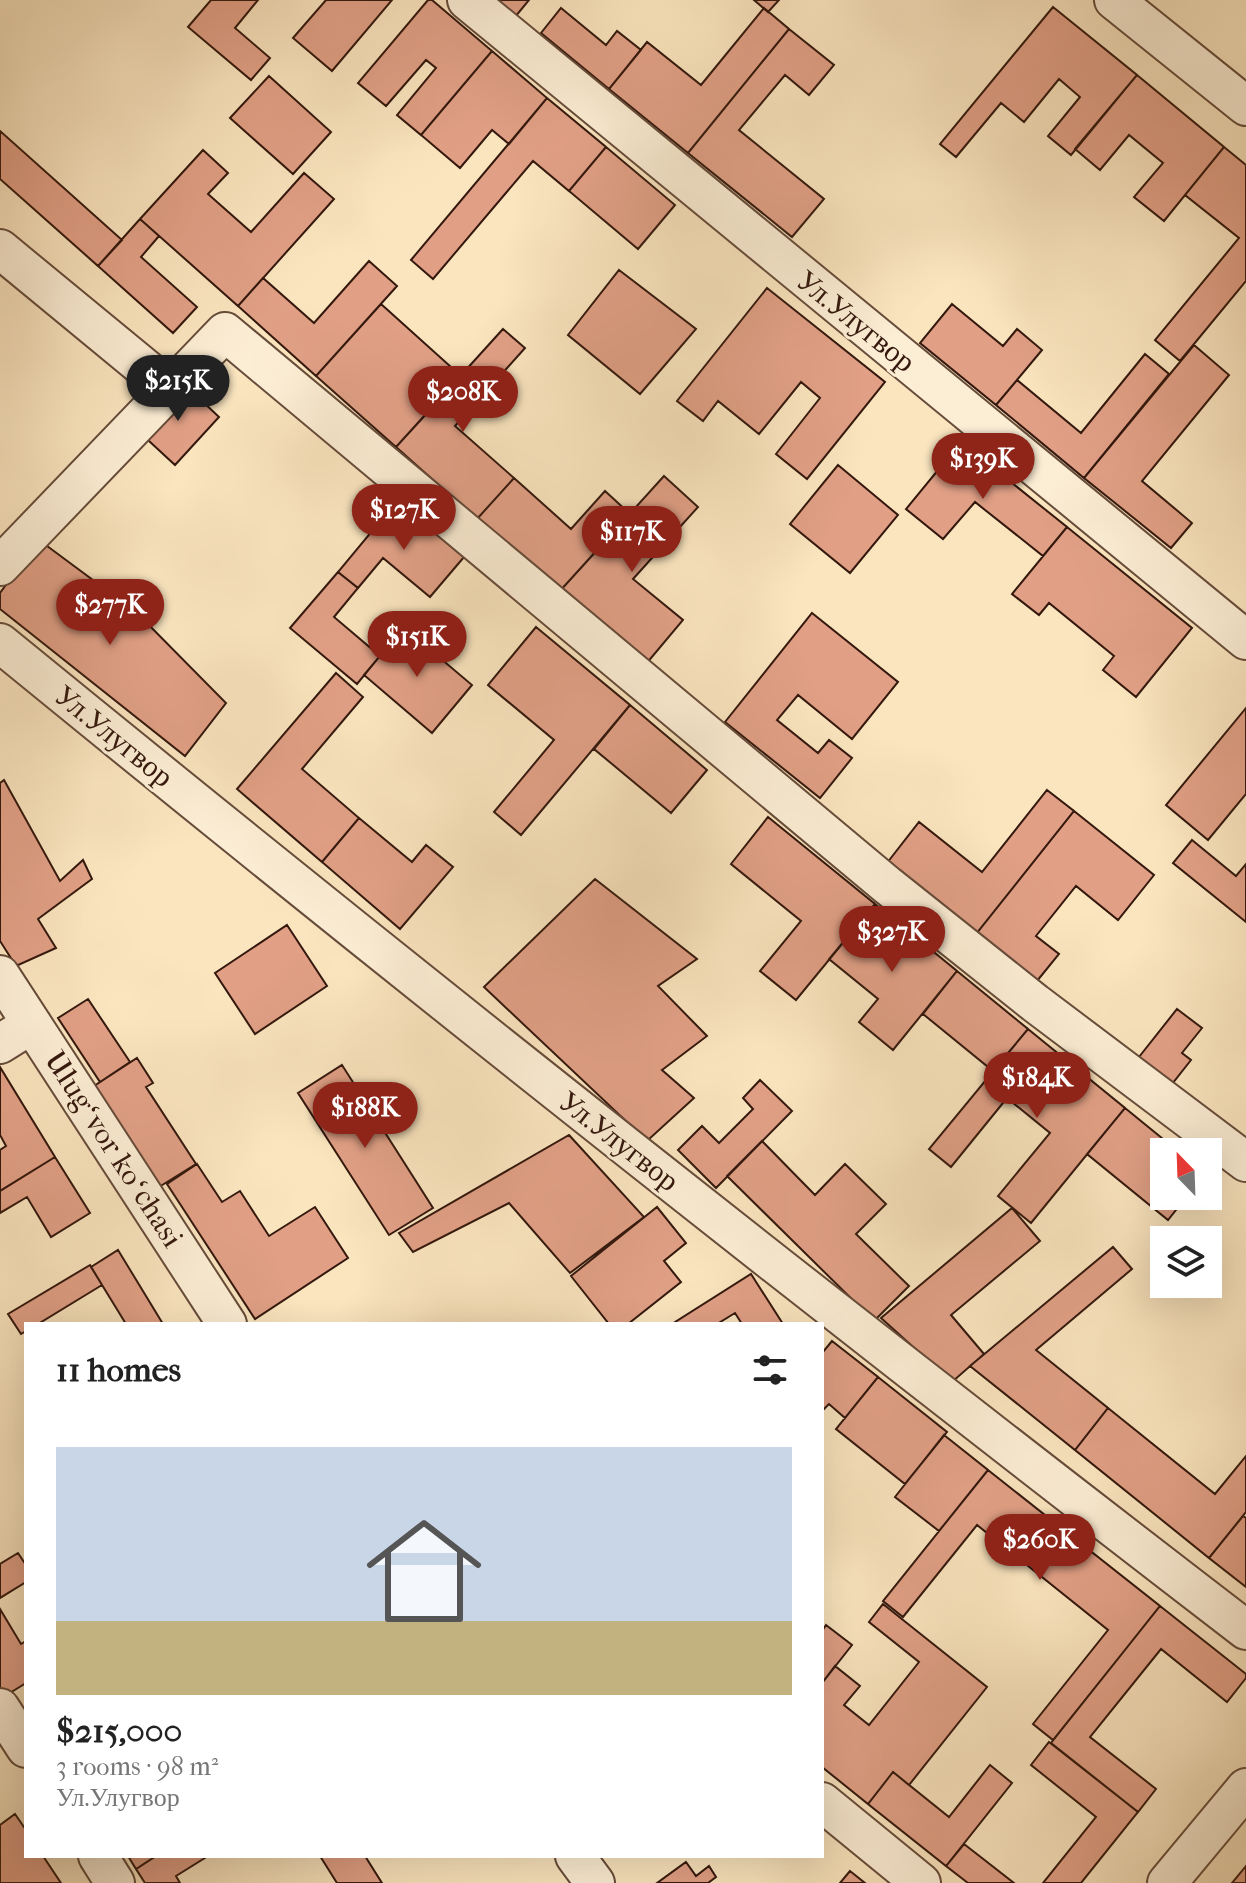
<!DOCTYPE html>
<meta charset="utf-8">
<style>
body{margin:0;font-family:"IM FELL French Canon",serif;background:#f2f2f2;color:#222;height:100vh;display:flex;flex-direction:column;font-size:30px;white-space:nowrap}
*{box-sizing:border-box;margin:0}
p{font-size:26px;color:#767676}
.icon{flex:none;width:44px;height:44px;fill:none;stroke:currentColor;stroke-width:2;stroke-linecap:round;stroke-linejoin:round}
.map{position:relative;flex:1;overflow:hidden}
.side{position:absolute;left:24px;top:1322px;width:800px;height:536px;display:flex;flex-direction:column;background:#fff;border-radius:0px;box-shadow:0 8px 32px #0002}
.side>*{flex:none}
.needle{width:52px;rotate:337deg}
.buttons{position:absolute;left:1150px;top:1138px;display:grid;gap:16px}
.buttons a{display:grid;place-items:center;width:72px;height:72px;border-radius:0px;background:#fff;box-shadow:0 8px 32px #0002;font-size:40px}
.price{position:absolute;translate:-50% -68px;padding:0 18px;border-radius:28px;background:#8f2418;color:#fff;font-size:26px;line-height:52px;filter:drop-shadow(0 2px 4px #0008)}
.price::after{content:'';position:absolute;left:50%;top:48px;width:24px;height:18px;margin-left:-12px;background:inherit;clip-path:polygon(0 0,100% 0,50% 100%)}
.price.on{background:#222;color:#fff}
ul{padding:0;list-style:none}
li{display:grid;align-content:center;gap:16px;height:424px;padding:0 32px}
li+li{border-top:2px solid #e0e0e0}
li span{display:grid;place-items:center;height:248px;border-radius:0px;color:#555}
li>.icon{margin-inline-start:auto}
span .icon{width:144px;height:144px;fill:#fffc;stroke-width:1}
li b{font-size:34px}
h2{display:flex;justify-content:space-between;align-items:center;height:96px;padding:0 32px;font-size:34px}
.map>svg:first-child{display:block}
.building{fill:#e1a086;stroke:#34180d;stroke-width:2}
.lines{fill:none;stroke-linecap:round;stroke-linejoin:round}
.minor-casing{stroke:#664b3a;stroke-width:42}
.minor{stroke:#fceed5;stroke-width:38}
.labels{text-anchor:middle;stroke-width:6;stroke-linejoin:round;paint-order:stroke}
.street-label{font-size:30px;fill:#34180d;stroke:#fceed5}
</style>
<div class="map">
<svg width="1246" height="1883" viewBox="0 0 1246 1883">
<rect width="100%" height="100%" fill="#fae5bf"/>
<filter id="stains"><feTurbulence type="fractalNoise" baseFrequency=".0025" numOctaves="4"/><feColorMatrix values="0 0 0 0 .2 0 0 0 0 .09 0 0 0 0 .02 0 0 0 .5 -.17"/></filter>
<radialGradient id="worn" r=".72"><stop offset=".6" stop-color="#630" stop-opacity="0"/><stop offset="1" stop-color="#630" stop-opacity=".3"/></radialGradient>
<path class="building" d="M211,0H258L235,28L270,58L251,80L188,27Z
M326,0H392L332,71L293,38Z
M428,0H432L492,51L421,135L397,115L436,68L426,60L386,106L358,83Z
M493,0H529L515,17Z
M754,0H779L768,12Z
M1053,7L1137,75L1071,155L1048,136L1080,97L1059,79L1024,122L1001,103L956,157L940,144Z
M561,8L606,45L617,31L641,50L609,89L541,33Z
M764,8L789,29L688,153L609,89L647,42L701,85Z
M789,29L834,65L809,95L785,75L739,130L824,199L792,237L688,153Z
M492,51L547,98L509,144L492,130L460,168L421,135Z
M1137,75L1224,147L1164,221L1134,197L1163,163L1129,135L1100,170L1075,149Z
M269,76L331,132L293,174L230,118Z
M547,98L606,147L569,191L533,161L433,279L411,260Z
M0,131L122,240L98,266L0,179Z
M606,147L675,205L638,249L569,191Z
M1224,147L1246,165V281L1180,361L1155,340L1239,238L1185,195Z
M203,150L228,173L208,194L251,232L304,173L334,199L238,306L140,219Z
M140,219L159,236L141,257L197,307L173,333L98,266Z
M369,261L397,286L316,376L238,306L263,278L314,323Z
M619,270L696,329L640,394L568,335Z
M767,288L885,382L807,479L776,454L820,398L801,382L759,434L718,401L703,421L677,401Z
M381,304L461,376L396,447L316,376Z
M952,304L1003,346L1017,329L1042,350L996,405L920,343Z
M503,329L525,348L455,426L514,478L477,519L396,447Z
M1194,345L1229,375L1142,481L1192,523L1171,548L1084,478Z
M1145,354L1169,374L1084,478L996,405L1017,380L1081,433Z
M181,381L219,417L175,465L136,429Z
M961,442L1067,527L1043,556L975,502L943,539L906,509Z
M838,465L898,515L850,573L790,524Z
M664,476L698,507L633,579L683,620L646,664L559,592Z
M514,478L571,529L605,491L630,514L559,592L477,519Z
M397,501L464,557L430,597L383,558L358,588L338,572Z
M1067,527L1192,628L1136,697L1103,670L1114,656L1049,603L1039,615L1012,594Z
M39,540L136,612L226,703L185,756L0,609V593Z
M338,572L358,588L334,617L380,656L357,684L290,628Z
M812,613L898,682L852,739L798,695L777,720L818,753L829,740L852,758L820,798L725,722Z
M401,625L472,685L432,733L364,675L380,656L377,654Z
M536,627L630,705L521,835L494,812L554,740L488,685Z
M336,673L363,697L302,769L359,818L322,862L237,789Z
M630,705L707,770L671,813L594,749Z
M1246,708V794L1208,840L1166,805Z
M4,780L60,881L83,860L92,879L38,919L56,948L16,966L0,941V783Z
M1047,790L1074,811L976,934L887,863L919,822L982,872Z
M1074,811L1154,875L1118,920L1076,886L1036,936L1059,954L1037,981L976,934Z
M768,817L875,904L796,1000L760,971L801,921L731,864Z
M359,818L412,862L426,845L453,867L400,929L322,862Z
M1192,840L1236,876L1246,864V922L1173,863Z
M595,879L697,959L658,986L707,1036L662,1070L694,1098L647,1141L484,987Z
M875,904L957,971L893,1050L859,1022L878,999L829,959Z
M287,925L327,986L255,1034L215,973Z
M957,971L1028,1029L993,1071L923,1014Z
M88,999L130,1062L100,1082L58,1018Z
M1177,1009L1202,1028L1182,1053L1191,1060L1172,1084L1139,1057Z
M1028,1029L1125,1108L1031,1223L998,1196L1050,1133L1007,1098L951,1167L929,1149Z
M137,1058L153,1083L146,1087L196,1164L159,1187L94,1086Z
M342,1065L433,1208L389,1235L298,1093Z
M0,1067L55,1157L0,1191V1150L6,1146L0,1135Z
M760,1080L792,1111L716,1188L678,1150L702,1126L719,1143L753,1109L743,1098Z
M1125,1108L1179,1152H1164V1196H1187L1168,1220L1087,1154Z
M569,1135L644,1217L570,1273L509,1203L413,1252L399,1233Z
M762,1141L815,1195L845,1164L886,1204L856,1234L909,1286L874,1321L727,1176Z
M55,1157L90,1213L51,1237L27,1197L0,1213V1191Z
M197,1164L222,1202L240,1191L269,1236L315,1207L348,1258L255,1319L167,1184Z
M657,1207L686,1243L664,1261L681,1282L628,1324H609L571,1276Z
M1012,1208L1040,1241L951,1315L984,1354L952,1382L881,1318Z
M1113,1247L1132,1269L1036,1350L1108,1408L1075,1450L970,1366Z
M118,1250L163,1324H126L91,1267Z
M90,1265L102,1285L38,1324H26V1331L21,1334L8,1314Z
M751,1274L783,1324H742L735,1313L717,1324H672Z
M832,1341L878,1377L845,1418L829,1404L822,1411V1353Z
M878,1377L947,1432L905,1484L836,1429Z
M1108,1408L1215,1494L1246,1456V1512L1209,1558L1075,1450Z
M944,1435L988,1470L939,1531L895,1497Z
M988,1470L1160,1606L1053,1740L1033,1724L1108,1630L977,1525L903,1617L883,1601Z
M1243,1516L1246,1518V1587L1209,1558Z
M18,1553L26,1565V1582L0,1598V1564Z
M883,1604L987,1687L909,1785L893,1772L868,1804L822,1767V1683L835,1666L860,1686L844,1705L869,1725L919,1662L869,1622Z
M1160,1606L1246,1674V1678L1227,1702L1161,1649L1090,1737L1156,1789L1138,1812L1051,1743Z
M0,1609L21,1644L26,1641V1683L5,1696L0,1688Z
M826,1625L852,1645L822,1683V1631Z
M1049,1742L1138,1812L1081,1883H1043L1096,1817L1031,1765Z
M990,1765L1012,1783L946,1866L868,1804L893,1772L949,1817Z
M15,1814L26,1830V1856H43L61,1883H0V1825Z
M964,1844L1014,1883H968L946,1866Z
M128,1856H156L136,1869Z
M156,1856H208L176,1876L180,1883H145L136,1869Z
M320,1856H365L382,1883H337Z
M686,1862L696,1876L709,1866L716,1877L708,1883H657Z
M1246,1866V1883H1232Z
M850,1871L865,1883H840Z"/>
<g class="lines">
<defs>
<path id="minor" d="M467,0L1246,640
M1114,0L1246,106
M0,249L170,389
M0,566L225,332L887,885L1035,1003L1246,1162
M0,643C410,978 826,1307 1246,1630
M0,975L227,1324
M0,1044L32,1024
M0,1708L26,1748
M822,1802L921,1883
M98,1856L115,1883
M575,1856L595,1883
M1167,1883L1246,1788"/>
</defs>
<use href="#minor" class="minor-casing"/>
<use href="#minor" class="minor"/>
</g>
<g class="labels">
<g class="street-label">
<text transform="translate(856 321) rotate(39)" y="10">Ул.Улугвор</text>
<text transform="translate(114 736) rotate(39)" y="10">Ул.Улугвор</text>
<text transform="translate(619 1141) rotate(38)" y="10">Ул.Улугвор</text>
<text transform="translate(114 1149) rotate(57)" y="10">Ulugʻvor koʻchasi</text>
</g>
</g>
<rect width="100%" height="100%" filter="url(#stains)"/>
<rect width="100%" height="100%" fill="url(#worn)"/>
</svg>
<div class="buttons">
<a><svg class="needle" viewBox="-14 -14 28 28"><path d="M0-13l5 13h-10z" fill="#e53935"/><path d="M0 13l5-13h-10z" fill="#767676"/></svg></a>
<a><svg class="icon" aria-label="layers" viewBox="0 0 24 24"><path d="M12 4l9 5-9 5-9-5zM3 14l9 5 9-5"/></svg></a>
</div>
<b class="price on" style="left:178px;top:423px">$215K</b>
<b class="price" style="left:463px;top:434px">$208K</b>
<b class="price" style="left:983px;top:501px">$139K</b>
<b class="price" style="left:404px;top:552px">$127K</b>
<b class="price" style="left:632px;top:574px">$117K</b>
<b class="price" style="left:110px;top:647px">$277K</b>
<b class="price" style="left:417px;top:679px">$151K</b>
<b class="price" style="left:892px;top:974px">$327K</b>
<b class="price" style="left:1037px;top:1120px">$184K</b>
<b class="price" style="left:365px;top:1150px">$188K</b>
<b class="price" style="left:1040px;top:1582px">$260K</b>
<section class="side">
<h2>11 homes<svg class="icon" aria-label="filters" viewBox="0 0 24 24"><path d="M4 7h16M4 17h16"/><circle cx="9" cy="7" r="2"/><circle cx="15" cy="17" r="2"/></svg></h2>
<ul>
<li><span style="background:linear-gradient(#c9d6e8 70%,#c2b280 0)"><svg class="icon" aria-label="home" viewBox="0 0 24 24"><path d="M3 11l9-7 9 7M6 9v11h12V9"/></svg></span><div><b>$215,000</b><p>3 rooms · 98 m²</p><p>Ул.Улугвор</p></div></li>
</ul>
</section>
</div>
